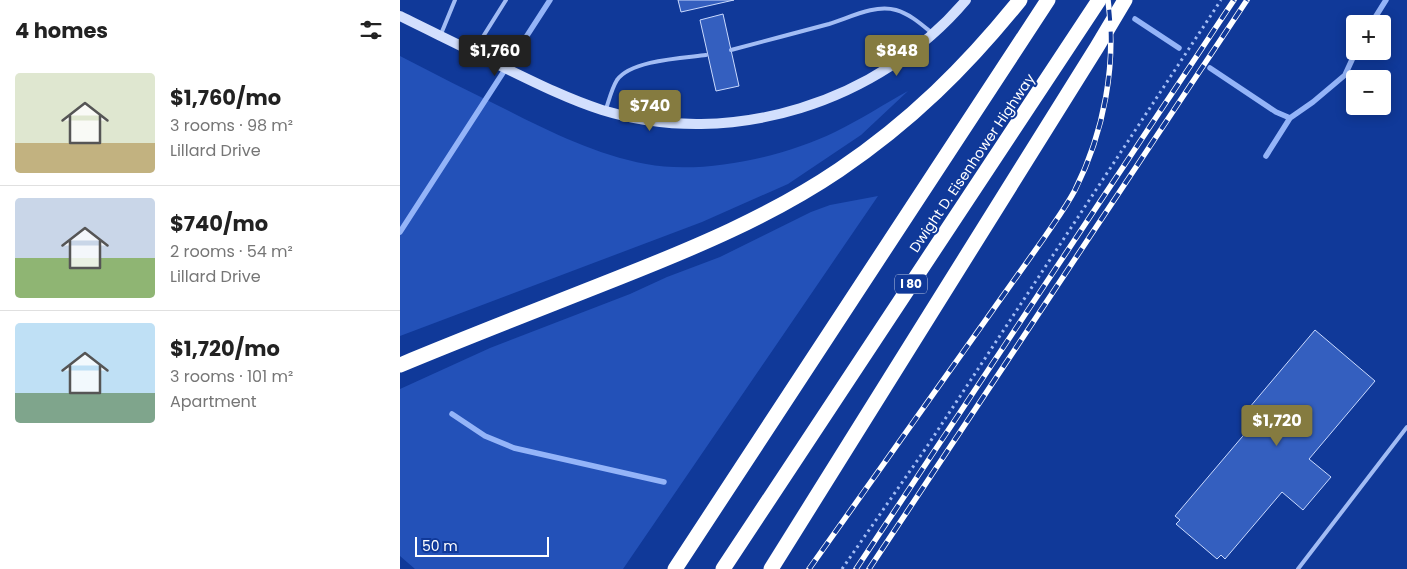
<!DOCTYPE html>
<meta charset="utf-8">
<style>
body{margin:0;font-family:Poppins,sans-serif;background:#f2f2f2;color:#222;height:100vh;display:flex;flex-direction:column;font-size:19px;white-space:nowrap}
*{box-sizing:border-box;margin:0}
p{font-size:16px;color:#767676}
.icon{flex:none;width:28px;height:28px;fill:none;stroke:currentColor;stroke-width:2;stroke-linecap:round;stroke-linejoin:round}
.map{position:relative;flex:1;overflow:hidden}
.sheet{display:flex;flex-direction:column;background:#fff;width:400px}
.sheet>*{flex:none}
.controls{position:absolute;left:946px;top:15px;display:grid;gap:10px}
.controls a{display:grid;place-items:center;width:45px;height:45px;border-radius:5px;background:#fff;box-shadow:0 2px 12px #0003;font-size:25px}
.scale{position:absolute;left:15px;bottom:12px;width:134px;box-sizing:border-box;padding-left:5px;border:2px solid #fff;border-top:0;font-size:14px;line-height:18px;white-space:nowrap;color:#fff;-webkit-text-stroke:4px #103999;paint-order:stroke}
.price{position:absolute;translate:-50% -42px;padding:0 11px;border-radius:5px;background:#857b40;color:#fff;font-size:16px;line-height:32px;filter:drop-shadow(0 1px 2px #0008)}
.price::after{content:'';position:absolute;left:50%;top:30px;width:15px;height:11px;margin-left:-8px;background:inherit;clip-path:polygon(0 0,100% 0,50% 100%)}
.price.selected{background:#222;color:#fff}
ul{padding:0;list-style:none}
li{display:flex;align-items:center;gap:15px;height:125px;padding:0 15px}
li+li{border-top:1px solid #e0e0e0}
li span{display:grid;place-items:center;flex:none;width:140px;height:100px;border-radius:5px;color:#555}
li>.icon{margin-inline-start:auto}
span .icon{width:60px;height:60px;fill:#fffc;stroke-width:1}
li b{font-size:21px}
h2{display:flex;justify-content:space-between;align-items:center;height:60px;padding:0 15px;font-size:21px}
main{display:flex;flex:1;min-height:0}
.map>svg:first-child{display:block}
.green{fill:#2351b8}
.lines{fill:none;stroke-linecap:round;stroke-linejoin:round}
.stream{stroke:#94b4f8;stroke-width:5.5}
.building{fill:#345fbf;stroke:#cadafe}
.path{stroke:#a2bcf4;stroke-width:3;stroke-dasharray:2.5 4;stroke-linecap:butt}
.lane{stroke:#a2bcf4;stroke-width:4}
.secondary{stroke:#d2dffd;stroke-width:10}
.highway{stroke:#fff;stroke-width:15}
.rail-casing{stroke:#fff;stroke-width:5.5}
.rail{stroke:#103999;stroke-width:4;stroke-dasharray:11;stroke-linecap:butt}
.labels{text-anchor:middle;stroke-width:4;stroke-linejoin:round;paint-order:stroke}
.shield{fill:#103999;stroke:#b7c4e0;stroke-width:1}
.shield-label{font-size:12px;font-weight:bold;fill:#fff}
.street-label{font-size:14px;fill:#fff;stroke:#103999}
</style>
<main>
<section class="sheet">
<h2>4 homes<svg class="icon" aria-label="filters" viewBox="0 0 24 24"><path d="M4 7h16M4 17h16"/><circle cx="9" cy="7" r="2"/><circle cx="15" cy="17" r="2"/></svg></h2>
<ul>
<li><span style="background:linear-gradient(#dfe7d0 70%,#c2b280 0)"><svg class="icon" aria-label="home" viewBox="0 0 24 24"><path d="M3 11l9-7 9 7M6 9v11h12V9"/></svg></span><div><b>$1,760/mo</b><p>3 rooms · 98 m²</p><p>Lillard Drive</p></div></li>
<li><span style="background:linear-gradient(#c9d6e8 60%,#8fb573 0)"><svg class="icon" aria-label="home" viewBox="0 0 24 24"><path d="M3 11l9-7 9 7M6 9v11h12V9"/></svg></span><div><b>$740/mo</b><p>2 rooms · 54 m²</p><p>Lillard Drive</p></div></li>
<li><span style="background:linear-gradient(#bfe0f5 70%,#7fa58c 0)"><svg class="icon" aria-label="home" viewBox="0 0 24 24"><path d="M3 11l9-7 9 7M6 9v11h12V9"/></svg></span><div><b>$1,720/mo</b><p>3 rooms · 101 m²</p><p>Apartment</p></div></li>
</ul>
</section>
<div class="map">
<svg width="1007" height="569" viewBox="0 0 1007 569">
<rect width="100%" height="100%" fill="#103999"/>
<path class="green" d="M0,56C35,74 70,92 105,109C150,132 197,155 246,164C303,175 384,157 435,132C460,120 484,104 508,91L461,135L388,184L302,222L0,336Z
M478,196L223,569H15L0,556V389L90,348L230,294L267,277L320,257L411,212L430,205Z"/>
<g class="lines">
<path class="stream" d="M735,19L779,48
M971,24L986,0
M810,68L876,112L890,118
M866,156L890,118L913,102L945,75L956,51
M0,232L150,0
M52,414L85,436L114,448L264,482"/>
</g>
<path class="building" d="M278,0H334L281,12Z
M323,14L339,86L316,91L300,20Z
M915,330L975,381L909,459L931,477L903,510L882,492L825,559L821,555L817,559L776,524L780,520L775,516L859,417L849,408Z"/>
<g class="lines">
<path class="path" d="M442,569L526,448L821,0"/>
<path class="lane" d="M41,34L55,0
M331,50C364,41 396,33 429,24C449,18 474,4 496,10C510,14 521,24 532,33
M74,51L106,0
M206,109C209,100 212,88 217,80C231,60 283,58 306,55
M898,569L1007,427"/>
<path class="secondary" d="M0,16C32,32 64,47 95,63C130,80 165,98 202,110C331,150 480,102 566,0"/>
<path class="highway" d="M0,365C72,335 145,307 218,278C294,248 371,216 439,170C510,122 566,67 620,0
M275,569L648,0
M323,569L699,0
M371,569L697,47L725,0"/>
<defs>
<path id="rail" d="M409,569L644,238C654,223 666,207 675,190C704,132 717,64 708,0
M456,569L834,0
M469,569L847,0"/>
</defs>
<use href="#rail" class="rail-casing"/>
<use href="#rail" class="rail"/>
</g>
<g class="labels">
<rect class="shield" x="495" y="274.5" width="32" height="19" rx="4"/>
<g class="shield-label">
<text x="511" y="288">I 80</text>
</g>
<g class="street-label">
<text transform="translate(572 163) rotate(-56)" y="5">Dwight D. Eisenhower Highway</text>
</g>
</g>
</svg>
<div class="controls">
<a>+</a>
<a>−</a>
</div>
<div class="scale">50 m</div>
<b class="price selected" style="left:95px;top:77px">$1,760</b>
<b class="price" style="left:497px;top:77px">$848</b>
<b class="price" style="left:250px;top:132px">$740</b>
<b class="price" style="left:877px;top:447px">$1,720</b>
</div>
</main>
